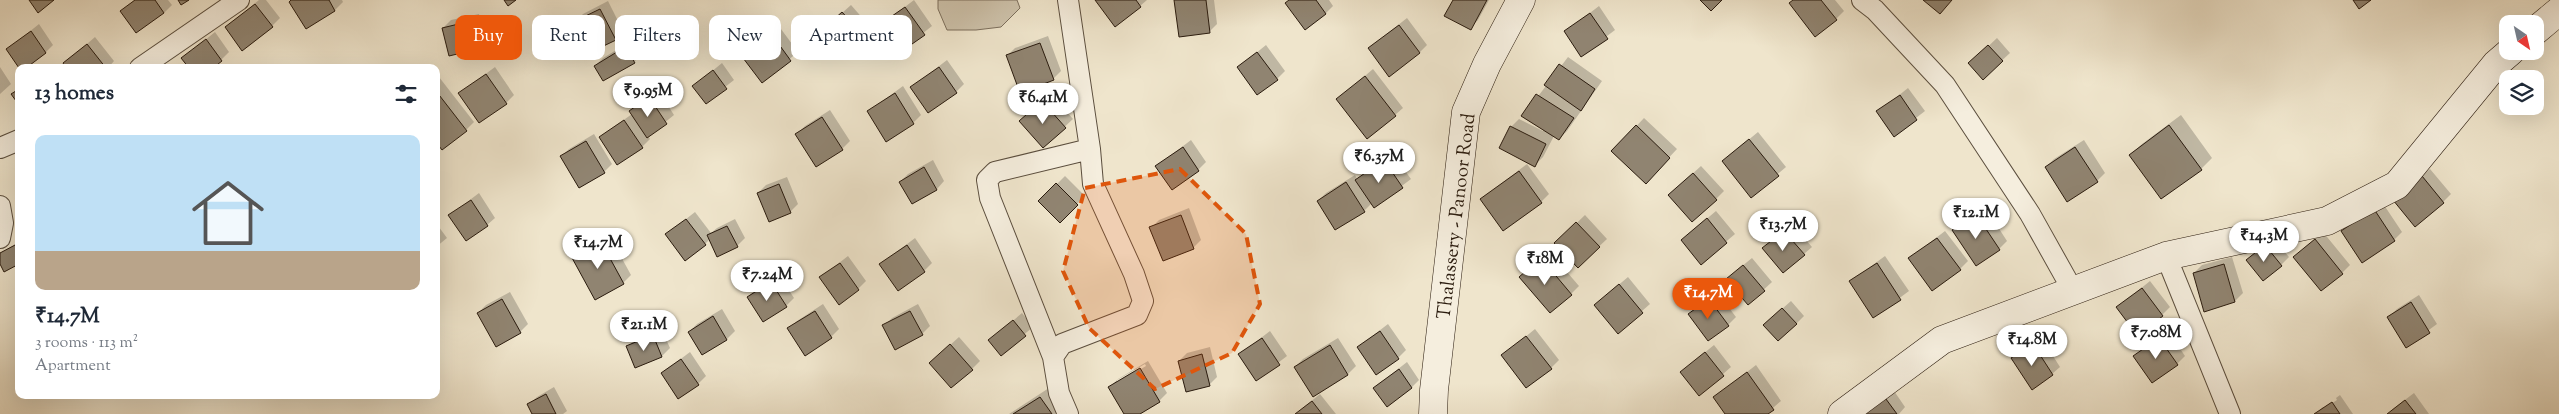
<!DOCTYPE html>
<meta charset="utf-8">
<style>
body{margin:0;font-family:"Sorts Mill Goudy",serif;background:#f2f2f3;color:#1f2937;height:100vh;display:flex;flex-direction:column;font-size:19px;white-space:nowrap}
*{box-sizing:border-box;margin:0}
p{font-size:16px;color:#747a83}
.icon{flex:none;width:28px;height:28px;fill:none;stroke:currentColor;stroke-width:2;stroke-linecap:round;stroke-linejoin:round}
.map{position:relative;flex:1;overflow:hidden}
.drawer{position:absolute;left:15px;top:64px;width:425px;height:335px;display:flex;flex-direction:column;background:#fff;border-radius:10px;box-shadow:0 5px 20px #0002}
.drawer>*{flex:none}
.banner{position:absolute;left:455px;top:15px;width:475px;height:45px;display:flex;gap:10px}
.needle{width:32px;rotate:146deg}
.tools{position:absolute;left:2499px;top:15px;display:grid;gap:10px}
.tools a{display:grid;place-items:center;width:45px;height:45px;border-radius:10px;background:#fff;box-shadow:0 5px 20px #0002;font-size:25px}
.price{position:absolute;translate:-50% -42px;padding:0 11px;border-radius:18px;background:#fff;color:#222;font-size:16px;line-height:32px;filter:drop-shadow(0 1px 2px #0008)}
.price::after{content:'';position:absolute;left:50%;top:30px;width:15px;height:11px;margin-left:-8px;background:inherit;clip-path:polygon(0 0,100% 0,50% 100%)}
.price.on{background:#ea580c;color:#fff}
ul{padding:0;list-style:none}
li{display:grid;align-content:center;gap:10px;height:265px;padding:0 20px}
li+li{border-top:1px solid #e0e1e3}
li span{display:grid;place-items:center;height:155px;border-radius:10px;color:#555}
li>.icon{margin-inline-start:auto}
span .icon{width:90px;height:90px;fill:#fffc;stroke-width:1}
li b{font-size:21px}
h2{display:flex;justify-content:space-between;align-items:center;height:60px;padding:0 20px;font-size:21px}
.chip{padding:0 18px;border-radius:10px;background:#fff;box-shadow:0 5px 20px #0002;font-size:18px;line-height:45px}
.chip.on{background:#ea580c;color:#fff}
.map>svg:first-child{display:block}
.green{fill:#cec3ac;stroke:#7c6f5d}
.shadow{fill:#0003;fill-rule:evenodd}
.building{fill:#908471;stroke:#2a1b0e}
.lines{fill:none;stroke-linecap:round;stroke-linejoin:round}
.street-casing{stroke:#5b4e3e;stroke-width:22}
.secondary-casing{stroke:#2a1b0e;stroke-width:29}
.street{stroke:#f5eede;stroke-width:20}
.secondary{stroke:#f5eede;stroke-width:28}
.marked{fill:#de560c;fill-opacity:0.2;stroke:#de560c;stroke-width:4;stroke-dasharray:10 6;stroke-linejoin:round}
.labels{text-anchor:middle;stroke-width:4;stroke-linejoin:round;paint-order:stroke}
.street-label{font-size:19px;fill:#2a1b0e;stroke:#f5eede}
</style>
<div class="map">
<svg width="2559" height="414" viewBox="0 0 2559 414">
<rect width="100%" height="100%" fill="#efe5cc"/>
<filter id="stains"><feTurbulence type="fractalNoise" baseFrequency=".004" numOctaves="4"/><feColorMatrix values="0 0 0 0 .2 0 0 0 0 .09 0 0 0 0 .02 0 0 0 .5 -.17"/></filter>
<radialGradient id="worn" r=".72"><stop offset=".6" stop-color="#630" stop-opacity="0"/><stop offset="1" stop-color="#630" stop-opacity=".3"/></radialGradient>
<path class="green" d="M938,0H1017L1020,8L1001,27L976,30H947L938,9Z"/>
<path class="shadow" d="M134,0H168L172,5L164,13L122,11Z
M259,0H266L280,18L272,26L226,27Z
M292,0H342L343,2L335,10L306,27Z
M914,0L932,26L903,49L884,23Z
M1097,0H1147L1140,6Z
M1176,0H1214L1217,24L1209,32Z
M1290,0H1329L1333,6L1325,14Z
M1454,0H1489L1478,20L1470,28Z
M1794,0H1835L1844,11L1836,19Z
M608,1L623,31L615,39L575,22L583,14Z
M851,5L872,29L864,36L832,22Z
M1599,6L1615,30L1582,55L1565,32Z
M479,14L485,40L477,48L443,28L451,20Z
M1407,18L1427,45L1420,52L1369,48Z
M39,24L53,45L45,53L8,49Z
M778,25L798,52L763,81L742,54Z
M215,32L229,52L221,60L211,68L183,58Z
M1048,36L1061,71L1053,79L1007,56L1015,48Z
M95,37L114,61L108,68H68L73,56Z
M1997,38L2010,53L1983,78L1978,56Z
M633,40L642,54L634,62L595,66L603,58Z
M1266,45L1285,71L1277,79L1239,67Z
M1568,57L1602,81L1567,131L1559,139L1554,136L1543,157L1535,165L1511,127L1519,119L1543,131L1544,129L1523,116Z
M947,60L964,84L956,92L912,87Z
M722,63L734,80L706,102L694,86Z
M0,67L11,84L0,94Z
M495,67L514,95L506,103L460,93Z
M1373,69L1403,108L1395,115L1338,99Z
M439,77L474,122L466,130L436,140V79Z
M903,86L921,115L913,123L869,111Z
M1908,88L1925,111L1894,135L1878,112Z
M658,90L674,115L648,136L650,139L642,147L600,137L632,114L630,111L638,103Z
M1051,94L1073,119L1043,147L1029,114Z
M830,110L850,141L842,149L797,134L805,126Z
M2181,115L2212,158L2201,169L2130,155L2142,144Z
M1644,118L1677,149L1646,182L1613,151Z
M1758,132L1786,167L1752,196L1723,161Z
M594,134L612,164L604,172L580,187L562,156L569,149Z
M1191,140L1206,162L1198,170L1157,166Z
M2084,140L2105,173L2097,181L2046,167L2054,159Z
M1392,153L1411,179L1374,207L1372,203L1364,211L1318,201L1326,193L1355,175L1357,179Z
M933,160L944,181L937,189L912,202L900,182L908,174Z
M1527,164L1549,194L1541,202L1481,199Z
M1701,166L1724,191L1716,199L1678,187Z
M2430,169L2451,194L2443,202L2402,192Z
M1065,176L1085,196L1060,221L1040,201Z
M787,177L798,204L790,212L758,193L766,185Z
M479,193L495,218L487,225L450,215Z
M2382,202L2402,232L2394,240L2342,232Z
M1985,207L2007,241L1999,249L1954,230Z
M1189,208L1201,240L1193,248L1151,228L1159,220Z
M1716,211L1735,234L1701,263L1691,232Z
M695,212L711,233L717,228L735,219L745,238L737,246L710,239L705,244L667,234Z
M1585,215L1607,239L1578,266L1556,243Z
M436,223L447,238L436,247Z
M1792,224L1812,247L1804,254L1764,248Z
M1945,231L1968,261L1960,269L1910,258Z
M2323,232L2350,265L2342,273L2294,257Z
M608,233L631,275L623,283L572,256L580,248Z
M915,238L932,263L924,271L881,264Z
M2273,238L2289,257L2281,265L2248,260Z
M19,242V262H0V253Z
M1549,251L1579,286L1571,294L1529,269Z
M848,256L866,281L858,289L821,277Z
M1885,256L1909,291L1874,317L1851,281Z
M2232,257L2243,293L2235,301L2194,273L2202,265Z
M1752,258L1772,282L1748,304L1736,271Z
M779,275L794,298L786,306L748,297L756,289Z
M1628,277L1650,304L1618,332L1603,298Z
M2150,281L2170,307L2162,315L2118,307Z
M510,292L528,324L520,332L478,313L486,305Z
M1717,292L1736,317L1728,325L1690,314Z
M2419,295L2437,324L2407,346L2389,317L2397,309Z
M1791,301L1804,316L1796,324L1773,317Z
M823,304L839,329L831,337L789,328L797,321Z
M918,304L930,326L922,334L884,326L892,318Z
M722,309L735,331L727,339L702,354L689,332L697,324Z
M1022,313L1033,327L1001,354L990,340Z
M1388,324L1406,350L1398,358L1358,347Z
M661,328L670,348L662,356L628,346L636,339Z
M1535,329L1559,360L1551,368L1503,355Z
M1270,331L1287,356L1257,379L1240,354Z
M2168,331L2185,356L2177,364L2135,356Z
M959,337L980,361L972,369L939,355Z
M2041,337L2060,367L2052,374L2013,358Z
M1338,338L1356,366L1348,374L1313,395L1295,367L1303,359Z
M1714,345L1731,367L1699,395L1681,372Z
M1210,347L1217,377L1209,385L1179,361L1187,353Z
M690,352L706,376L698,384L662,373Z
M1148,361L1167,393L1159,401L1137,414H1125L1110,387L1118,379ZM1145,364L1146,366L1117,383V380Z
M1407,362L1419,380L1412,387L1374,388Z
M1756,365L1781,401L1766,414H1727L1715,397Z
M1052,386L1063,414H1009Z
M554,387L567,411L563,414H534L529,404L537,397Z
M1892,388L1905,407L1899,414H1868Z
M2414,393L2429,414H2388L2393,409Z
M1320,394L1336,414H1295L1298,412Z
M2340,395L2353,414H2316L2323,407V409L2337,400L2336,398Z"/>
<path class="building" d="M29,0H54L38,13Z
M135,0H155L164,13L136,33L120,11Z
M178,0H189L181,5Z
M291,0H329L335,11L306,29L289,2Z
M504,0H516L508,6Z
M1095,0H1136L1141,7L1115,27Z
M1174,0H1206L1210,33L1179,37Z
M1289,0H1316L1326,14L1305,30L1285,3Z
M1453,0H1487L1471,30L1444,16Z
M1700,0H1722L1711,11Z
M1793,0H1821L1837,20L1815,37L1789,3Z
M1923,0H1952L1940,14Z
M2353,0H2371L2359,9Z
M255,4L273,27L242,51L225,27Z
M905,7L925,35L902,51L882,23Z
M600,9L616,40L589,53L573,22Z
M842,12L865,37L845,55L822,30Z
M1590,13L1608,39L1581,57L1564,31Z
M471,21L478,49L449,56L442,28Z
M1399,25L1420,53L1389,77L1368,48Z
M31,31L46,53L26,68H19L6,49Z
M770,32L791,61L762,83L740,54Z
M206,39L222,61L213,68H189L181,58Z
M1040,43L1054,80L1020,93L1006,55Z
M87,44L106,68H66L63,63Z
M1988,45L2003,61L1983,80L1968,63Z
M625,47L635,63L603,81L594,66Z
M1257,52L1278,80L1257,95L1237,67Z
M1559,64L1595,89L1581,111L1544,85Z
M939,67L957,93L928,113L910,87Z
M713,70L727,89L706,104L692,86Z
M486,74L507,104L479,123L458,93Z
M1365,76L1396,116L1367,139L1336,99Z
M19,89V105L11,94Z
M436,91L467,131L442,150L436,142Z
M895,93L914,124L886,142L867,111Z
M1536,94L1574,118L1559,140L1521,116Z
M1900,95L1917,120L1894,137L1876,111Z
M649,97L667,124L647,138L629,111Z
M1042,101L1066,128L1043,148L1019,121Z
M822,117L843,150L816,167L795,134Z
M624,120L643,148L617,165L599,137Z
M1636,125L1670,158L1646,184L1611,151Z
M2169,125L2202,170L2161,199L2129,155Z
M1510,126L1546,144L1535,167L1499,148Z
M1749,139L1779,176L1751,198L1722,161Z
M586,141L605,173L579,188L560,156Z
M1183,147L1199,171L1172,190L1155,166Z
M2075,147L2098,182L2067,202L2045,167Z
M1384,160L1403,188L1374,208L1355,180Z
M924,167L937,190L912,204L899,182Z
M1519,171L1542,203L1503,231L1480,199Z
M1693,173L1717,200L1692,222L1668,195Z
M2422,176L2444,203L2415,227L2393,200Z
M1346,182L1365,212L1335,230L1317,201Z
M1056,183L1078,205L1060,223L1038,201Z
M779,184L791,213L769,222L757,193Z
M471,200L488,226L466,241L448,215Z
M2374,209L2395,241L2362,263L2341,231Z
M1976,214L2000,250L1976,266L1952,230Z
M1181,215L1194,249L1163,261L1149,227Z
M1707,218L1727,243L1701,265L1681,240Z
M686,219L706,245L685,261L665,234Z
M1576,222L1600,247L1578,268L1554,243Z
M727,226L738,247L717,257L707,235Z
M1784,231L1805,255L1783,273L1762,248Z
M1937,238L1961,270L1932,291L1908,258Z
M2315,239L2343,274L2321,291L2293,257Z
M600,240L624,284L595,300L571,256Z
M17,244L19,264L4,272L0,264V253Z
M907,245L925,272L898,291L879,264Z
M2265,245L2282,266L2263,281L2246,260Z
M1541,258L1572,295L1550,313L1519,277Z
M840,263L859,290L839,305L819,277Z
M1877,263L1901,300L1873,318L1849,281Z
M2224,264L2235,302L2204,312L2193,273Z
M1743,265L1765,291L1748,305L1726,279Z
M771,282L787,307L763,322L747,297Z
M1619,284L1643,313L1618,334L1594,305Z
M2142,288L2163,316L2137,335L2116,307Z
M502,299L521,333L496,347L477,313Z
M1709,299L1729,326L1708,341L1688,314Z
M2411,302L2430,333L2406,348L2387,317Z
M1782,308L1797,324L1778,341L1763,325Z
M815,311L832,338L805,356L787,328Z
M910,311L923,335L895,350L882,325Z
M713,316L727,340L702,355L688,332Z
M1013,320L1026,336L1001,356L988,340Z
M1380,331L1399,359L1376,375L1357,347Z
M653,335L662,357L635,368L626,346Z
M1526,336L1552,369L1526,388L1501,355Z
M1262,338L1280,365L1256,381L1238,354Z
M2159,338L2178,365L2152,383L2133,356Z
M950,344L973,370L951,388L929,363Z
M2033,344L2053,375L2032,390L2011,358Z
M1330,345L1348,375L1313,397L1294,367Z
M1705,352L1724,376L1699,396L1680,372Z
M1202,354L1210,386L1186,392L1178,361Z
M681,359L699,385L678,399L661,373Z
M1140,368L1160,402L1140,414H1124L1108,387Z
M1399,369L1412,388L1387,407L1373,388Z
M1747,372L1774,410L1768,414H1725L1713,397Z
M546,394L556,414H532L527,404Z
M1883,395L1897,414H1866L1863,409Z
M1040,397L1052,414H1013Z
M2405,400L2416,414H2387Z
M1312,401L1322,414H1295Z
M2332,402L2340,414H2314Z"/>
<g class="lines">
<defs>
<path id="street" d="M1068,0L1090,149L1093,184L1134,274L1143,301L1137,315L1062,344L1053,357L1059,393L1068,414
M1862,0L1875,10L1945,85L2030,214L2072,289
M140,68L239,0
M0,148L19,140
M0,206L3,223L0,238
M2166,256L2230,414
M1053,357L990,198L987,180L995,172L1090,149"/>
<path id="secondary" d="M2535,31L2559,11
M1433,414L1434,390L1466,112L1487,64L1521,0
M1842,414L1942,340L2166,256L2327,221L2397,185L2496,64L2511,51"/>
</defs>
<use href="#street" class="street-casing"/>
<use href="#secondary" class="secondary-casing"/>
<use href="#street" class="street"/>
<use href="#secondary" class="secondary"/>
</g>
<path class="marked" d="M1180,169L1246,234L1260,304L1232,353L1155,389L1089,328L1063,271L1085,188Z"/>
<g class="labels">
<g class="street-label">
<text transform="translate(1455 216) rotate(-83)" y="7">Thalassery - Panoor Road</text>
</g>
</g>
<rect width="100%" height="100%" filter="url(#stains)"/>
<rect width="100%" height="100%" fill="url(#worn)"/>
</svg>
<div class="tools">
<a><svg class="needle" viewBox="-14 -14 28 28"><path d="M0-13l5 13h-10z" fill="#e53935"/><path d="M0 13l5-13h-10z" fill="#747a83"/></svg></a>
<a><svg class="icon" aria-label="layers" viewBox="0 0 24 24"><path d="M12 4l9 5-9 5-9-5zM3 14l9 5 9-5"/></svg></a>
</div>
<b class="price" style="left:648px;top:118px">₹9.95M</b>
<b class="price" style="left:1043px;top:125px">₹6.41M</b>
<b class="price" style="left:1379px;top:184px">₹6.37M</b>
<b class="price" style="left:1976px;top:240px">₹12.1M</b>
<b class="price" style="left:1783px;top:252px">₹13.7M</b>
<b class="price" style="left:2264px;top:263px">₹14.3M</b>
<b class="price" style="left:598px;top:270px">₹14.7M</b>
<b class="price" style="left:1545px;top:286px">₹18M</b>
<b class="price" style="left:767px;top:302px">₹7.24M</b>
<b class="price on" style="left:1708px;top:320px">₹14.7M</b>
<b class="price" style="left:644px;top:352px">₹21.1M</b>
<b class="price" style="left:2156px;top:360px">₹7.08M</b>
<b class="price" style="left:2032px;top:367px">₹14.8M</b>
<div class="banner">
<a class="chip on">Buy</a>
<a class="chip">Rent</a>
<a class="chip">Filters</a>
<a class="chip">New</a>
<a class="chip">Apartment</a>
</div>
<section class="drawer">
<h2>13 homes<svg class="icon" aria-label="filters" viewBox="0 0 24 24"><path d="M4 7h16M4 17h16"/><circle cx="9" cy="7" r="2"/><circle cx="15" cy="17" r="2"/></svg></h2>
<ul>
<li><span style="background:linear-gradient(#bfe0f5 75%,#b9a48a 0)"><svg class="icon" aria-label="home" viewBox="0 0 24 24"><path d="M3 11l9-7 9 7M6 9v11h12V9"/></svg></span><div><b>₹14.7M</b><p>3 rooms · 113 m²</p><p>Apartment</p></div></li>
</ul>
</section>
</div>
